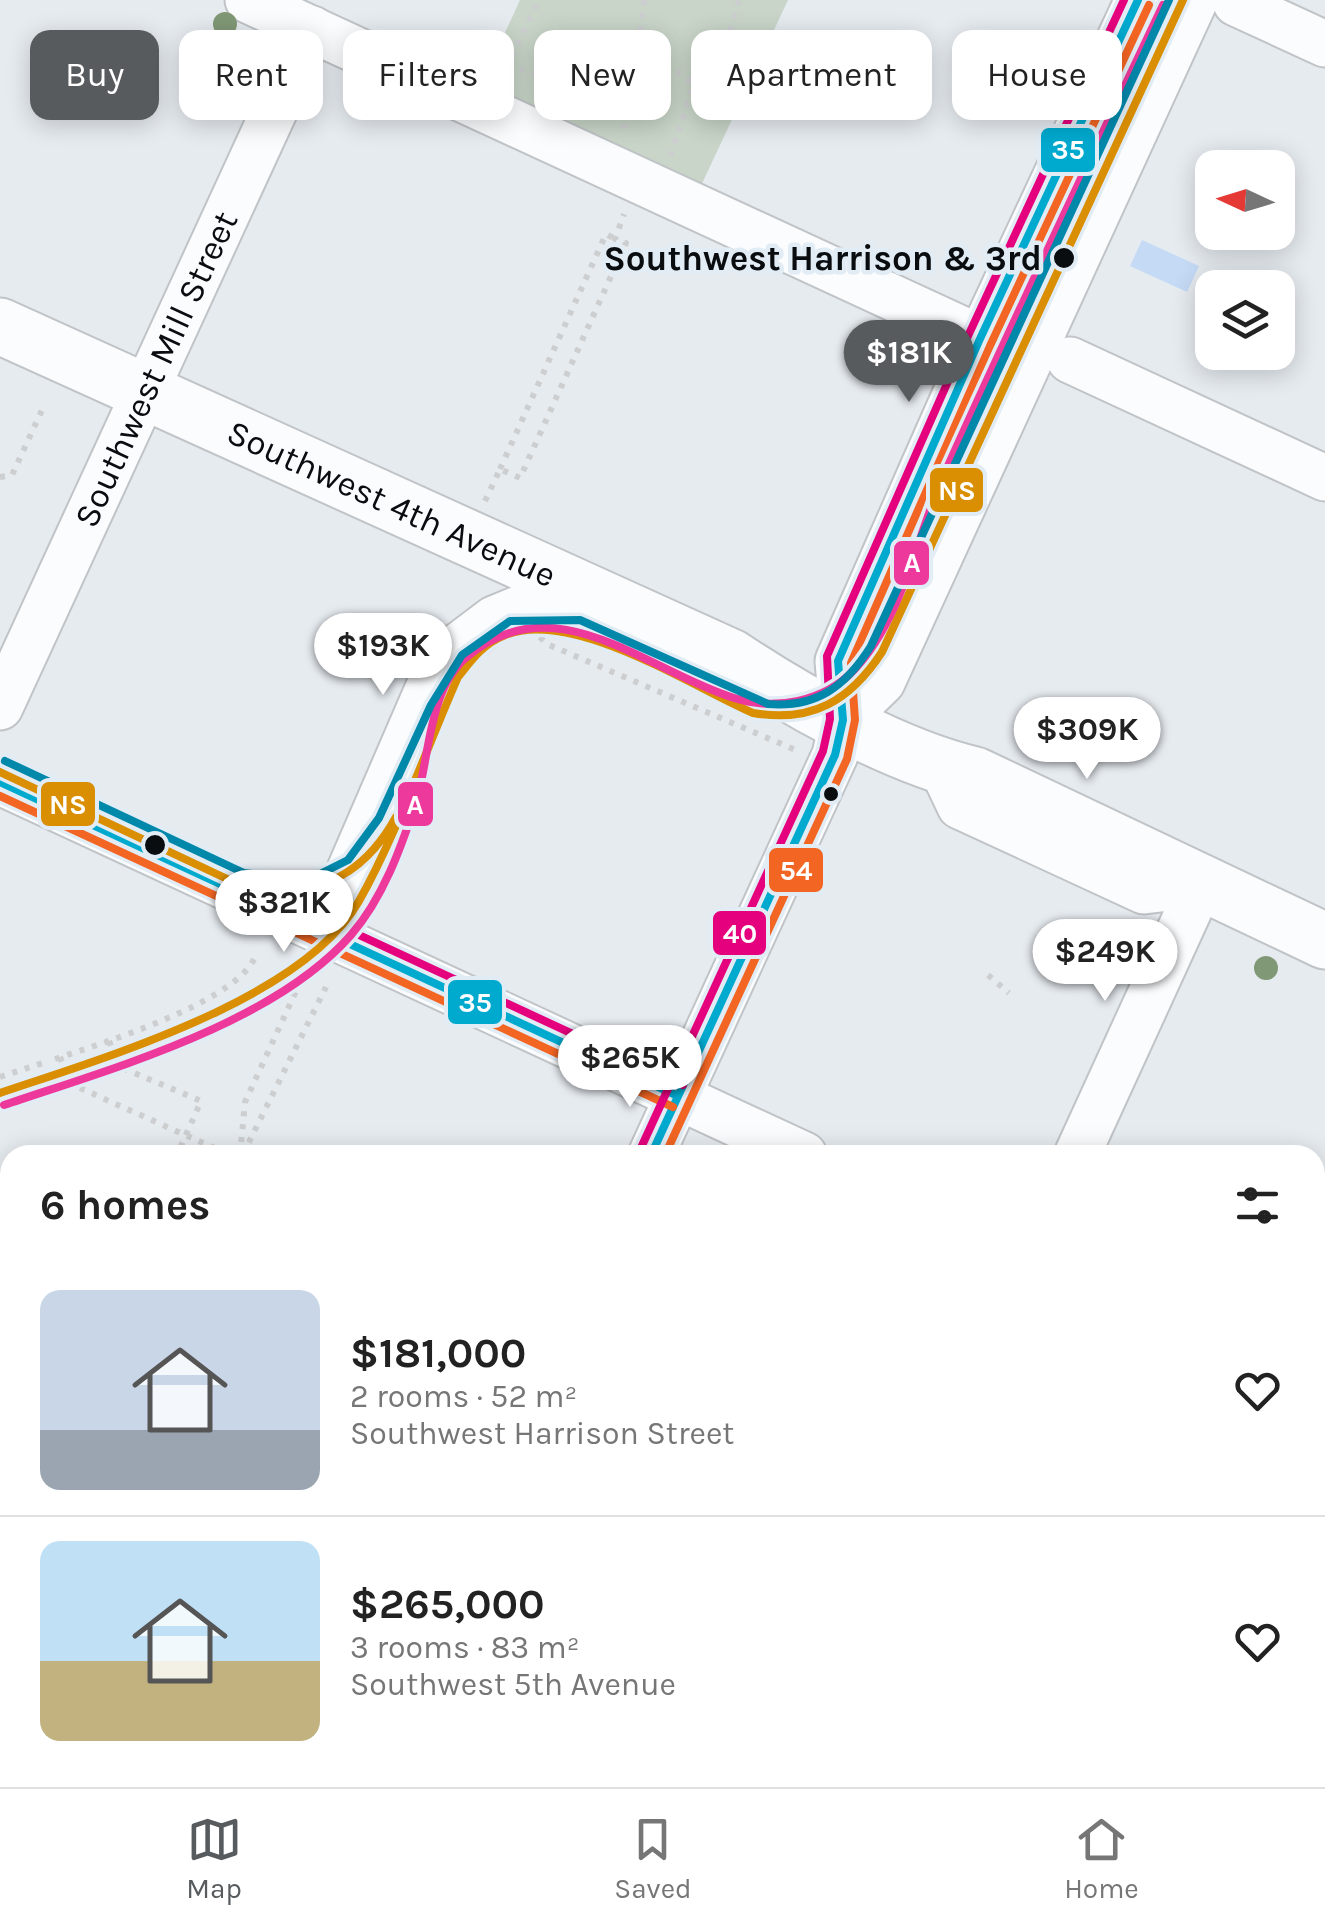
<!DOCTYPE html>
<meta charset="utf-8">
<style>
body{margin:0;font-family:Karla,sans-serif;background:#f2f2f2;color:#222;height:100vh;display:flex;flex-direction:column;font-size:38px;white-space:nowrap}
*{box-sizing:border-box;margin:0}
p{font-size:32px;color:#767676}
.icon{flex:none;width:55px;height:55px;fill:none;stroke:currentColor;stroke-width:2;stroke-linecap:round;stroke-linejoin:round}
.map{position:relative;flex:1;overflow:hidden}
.sheet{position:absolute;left:0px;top:1145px;width:1325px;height:642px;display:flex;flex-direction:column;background:#fff;border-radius:30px 30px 0 0;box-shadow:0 5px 25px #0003}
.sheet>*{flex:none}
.top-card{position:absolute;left:30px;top:30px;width:1265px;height:90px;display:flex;gap:20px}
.needle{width:65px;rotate:274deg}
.controls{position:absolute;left:1195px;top:150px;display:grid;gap:20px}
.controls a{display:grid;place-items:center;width:100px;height:100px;border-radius:20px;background:#fff;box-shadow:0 5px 25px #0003;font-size:50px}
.price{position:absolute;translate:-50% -85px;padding:0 22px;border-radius:35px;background:#fff;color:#222;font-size:32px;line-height:65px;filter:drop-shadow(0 2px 5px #0008)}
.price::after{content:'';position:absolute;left:50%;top:60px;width:30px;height:22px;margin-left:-15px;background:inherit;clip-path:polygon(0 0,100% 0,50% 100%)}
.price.active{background:#575b5e;color:#fff}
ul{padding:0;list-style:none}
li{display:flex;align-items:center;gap:30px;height:250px;padding:0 40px}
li+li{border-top:2px solid #e0e0e0}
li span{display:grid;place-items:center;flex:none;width:280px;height:200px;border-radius:20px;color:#555}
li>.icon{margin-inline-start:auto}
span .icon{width:120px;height:120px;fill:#fffc;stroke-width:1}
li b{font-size:42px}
h2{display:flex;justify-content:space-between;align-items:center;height:120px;padding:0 40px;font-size:42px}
.chip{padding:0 35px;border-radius:20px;background:#fff;box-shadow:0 5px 25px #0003;font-size:35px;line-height:90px}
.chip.active{background:#575b5e;color:#fff}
.tab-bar{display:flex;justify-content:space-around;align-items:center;height:140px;border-top:2px solid #e0e0e0;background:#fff;font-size:28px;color:#767676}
.tab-bar a{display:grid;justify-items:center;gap:5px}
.tab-bar .active{color:#575b5e}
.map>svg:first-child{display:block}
.green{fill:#c8d5c8}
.water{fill:#c5daf5}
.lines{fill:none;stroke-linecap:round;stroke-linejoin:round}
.minor-casing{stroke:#c0c4c7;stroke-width:49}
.major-casing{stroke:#c0c4c7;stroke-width:59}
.path{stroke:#cccecf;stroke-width:6;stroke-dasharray:5 8;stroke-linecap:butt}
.minor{stroke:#fbfcfd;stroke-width:45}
.major{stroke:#fbfcfd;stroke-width:55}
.bus-1-casing{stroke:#e2ecf4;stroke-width:15}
.bus-2-casing{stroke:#e2ecf4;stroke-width:15}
.bus-3-casing{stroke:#e2ecf4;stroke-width:15}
.bus-1{stroke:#00a9ce;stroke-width:8}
.bus-2{stroke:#f26522;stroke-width:8}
.bus-3{stroke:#e5007d;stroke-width:8}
.tram-1-casing{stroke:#e2ecf4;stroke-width:15}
.tram-2-casing{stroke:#e2ecf4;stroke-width:15}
.tram-3-casing{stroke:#e2ecf4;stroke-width:15}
.tram-1{stroke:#da8e02;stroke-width:8}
.tram-2{stroke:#ed389c;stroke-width:8}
.tram-3{stroke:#0088ab;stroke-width:8}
.tree{fill:#819876}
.stop-dot{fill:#0a0d10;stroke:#e2ecf4;stroke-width:4}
.labels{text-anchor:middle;stroke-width:9;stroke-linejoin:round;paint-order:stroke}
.stop-label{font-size:35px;font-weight:bold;fill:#0a0d10;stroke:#e2ecf4;text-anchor:end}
.street-label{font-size:35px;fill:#0a0d10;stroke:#e2ecf4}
.line-badge{stroke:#e2ecf4;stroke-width:4}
.badge-label{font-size:28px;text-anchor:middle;font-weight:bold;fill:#fff}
</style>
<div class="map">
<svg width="1325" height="1787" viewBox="0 0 1325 1787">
<rect width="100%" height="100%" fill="#e6ebf0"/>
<path class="green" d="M520,0H788L683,224L464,122Z"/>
<path class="water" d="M1142,240L1199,266L1187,292L1130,266Z"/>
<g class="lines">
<defs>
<g id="minor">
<path d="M248,0L965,331"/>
<path d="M1236,3L1325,44"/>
<path d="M1070,360L1325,478"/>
<path id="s1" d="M0,707L312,29"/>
<path d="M843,720L882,682L1195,0"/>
<path d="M942,768L960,806L1144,891L1201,884"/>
<path d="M0,782L804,1155"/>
<path d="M323,932L441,659L494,619L572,587"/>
<path d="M651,1155L835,755L843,720L838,661L979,341L1138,0"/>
<path d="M1077,1155L1201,884"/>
<path d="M1315,1391L1325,1396"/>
<path d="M1315,1563L1325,1542"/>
<path d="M0,1620L10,1599"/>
<path d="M358,1787L363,1778"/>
<path d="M786,1787L790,1778"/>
<path d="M1212,1787L1217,1778"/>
</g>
<g id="major">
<path id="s2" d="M0,326L731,657C798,702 897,757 975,775L1325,941"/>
<path d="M0,1260L10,1265"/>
<path d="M0,1708L10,1713"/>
<path d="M149,1778L170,1787"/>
<path d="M1118,1778L1138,1787"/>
</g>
</defs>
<use href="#minor" class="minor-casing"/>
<use href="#major" class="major-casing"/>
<path class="path" d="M644,0L639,44L694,84
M507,66L544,76L599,78L639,44
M506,68L539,0
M599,78L618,107L627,135
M670,156L694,84L721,60L739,0
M500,469L606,234L615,239
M0,477L12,475L42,410
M485,501L500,469L520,478L626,243L615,239L624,214
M540,637L547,644L798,751
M988,975L1009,993
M109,1041L120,1067
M60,1057L71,1084L230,1155
M55,1059C103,1043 233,1003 254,959
M0,1077L49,1061
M0,1108L120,1067L201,1101L177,1155
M243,1154L326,987
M240,1155L245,1102L308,965"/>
<use href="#minor" class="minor"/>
<use href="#major" class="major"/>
<defs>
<path id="bus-1" d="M0,782L678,1096
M651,1155L835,755L843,720L838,661L979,341L1138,0"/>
<path id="bus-2" d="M0,796L673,1107
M665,1155L847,759L855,720L851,663L990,346L1149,5"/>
<path id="bus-3" d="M5,771L683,1085
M640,1150L823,751L830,719L827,656L968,336L1124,0"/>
</defs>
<use href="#bus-1" class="bus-1-casing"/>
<use href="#bus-2" class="bus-2-casing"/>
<use href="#bus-3" class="bus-3-casing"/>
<use href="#bus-1" class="bus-1"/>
<use href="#bus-2" class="bus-2"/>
<use href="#bus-3" class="bus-3"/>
<defs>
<path id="tram-1" d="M0,772L240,885C309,902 362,879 396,817
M0,1093C103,1058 303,1000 359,901C396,836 427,747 458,677C471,661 483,644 503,636C569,606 691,686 753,713C812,723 850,701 882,652L1183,0"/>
<path id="tram-2" d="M4,1105C113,1068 273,1024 351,935C383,898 401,848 416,802C430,757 428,688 468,656C556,583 647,671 734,698C775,711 824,702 854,670C902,619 916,539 943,477C1014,318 1089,162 1163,5"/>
<path id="tram-3" d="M5,761L244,873L306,881L348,860L379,818L431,705L462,655L510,621L580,620L768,704C817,708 846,686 871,646L1169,0"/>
</defs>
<use href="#tram-1" class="tram-1-casing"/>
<use href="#tram-2" class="tram-2-casing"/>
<use href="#tram-3" class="tram-3-casing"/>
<use href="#tram-1" class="tram-1"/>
<use href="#tram-2" class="tram-2"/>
<use href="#tram-3" class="tram-3"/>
</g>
<g class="tree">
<circle cx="225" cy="24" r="12"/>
<circle cx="268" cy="44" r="12"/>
<circle cx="1266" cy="968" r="12"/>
</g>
<g class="stop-dot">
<circle cx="1064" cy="258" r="12"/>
<circle cx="831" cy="794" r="9"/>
<circle cx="155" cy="845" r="12"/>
</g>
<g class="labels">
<g class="stop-label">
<text x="1042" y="270">Southwest Harrison &amp; 3rd</text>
</g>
<g class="street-label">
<text dy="12" stroke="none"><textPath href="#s1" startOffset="372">Southwest Mill Street</textPath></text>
<text dy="12" stroke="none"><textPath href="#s2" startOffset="430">Southwest 4th Avenue</textPath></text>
</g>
</g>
<g class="line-badge">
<rect x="1039" y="126" width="58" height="48" rx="10" fill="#00a9ce"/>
<rect x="928" y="466" width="57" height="48" rx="10" fill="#da8e02"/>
<rect x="892" y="539" width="39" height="48" rx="10" fill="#ed389c"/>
<rect x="39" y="780" width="58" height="48" rx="10" fill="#da8e02"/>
<rect x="396" y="780" width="39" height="48" rx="10" fill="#ed389c"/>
<rect x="767" y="846" width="58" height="48" rx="10" fill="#f26522"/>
<rect x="711" y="909" width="57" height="48" rx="10" fill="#e5007d"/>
<rect x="446" y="978" width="58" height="48" rx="10" fill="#00a9ce"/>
</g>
<g class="badge-label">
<text x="1068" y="159">35</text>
<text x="957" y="500">NS</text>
<text x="912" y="572">A</text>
<text x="68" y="814">NS</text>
<text x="415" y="814">A</text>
<text x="796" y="880">54</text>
<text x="740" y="943">40</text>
<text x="475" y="1012">35</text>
</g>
</svg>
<div class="controls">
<a><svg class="needle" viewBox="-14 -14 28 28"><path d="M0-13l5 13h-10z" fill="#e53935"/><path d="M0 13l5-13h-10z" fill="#767676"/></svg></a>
<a><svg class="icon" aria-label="layers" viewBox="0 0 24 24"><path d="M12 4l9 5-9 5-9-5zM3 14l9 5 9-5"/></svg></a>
</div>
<b class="price active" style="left:909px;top:405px">$181K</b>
<b class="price" style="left:383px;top:698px">$193K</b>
<b class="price" style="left:1087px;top:782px">$309K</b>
<b class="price" style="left:284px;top:955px">$321K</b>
<b class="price" style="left:1105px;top:1004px">$249K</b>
<b class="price" style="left:630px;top:1110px">$265K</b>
<div class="top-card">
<a class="chip active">Buy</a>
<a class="chip">Rent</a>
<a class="chip">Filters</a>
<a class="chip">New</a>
<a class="chip">Apartment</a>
<a class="chip">House</a>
</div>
<section class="sheet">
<h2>6 homes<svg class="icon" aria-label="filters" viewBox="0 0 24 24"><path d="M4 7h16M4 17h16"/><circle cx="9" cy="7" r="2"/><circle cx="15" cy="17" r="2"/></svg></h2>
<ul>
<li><span style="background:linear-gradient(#c9d6e8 70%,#9aa5b1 0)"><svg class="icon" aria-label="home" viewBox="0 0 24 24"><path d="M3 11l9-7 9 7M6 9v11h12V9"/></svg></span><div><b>$181,000</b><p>2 rooms · 52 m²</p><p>Southwest Harrison Street</p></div><svg class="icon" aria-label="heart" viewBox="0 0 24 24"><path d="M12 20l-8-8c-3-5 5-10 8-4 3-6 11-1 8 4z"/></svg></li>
<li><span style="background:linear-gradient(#bfe0f5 60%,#c2b280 0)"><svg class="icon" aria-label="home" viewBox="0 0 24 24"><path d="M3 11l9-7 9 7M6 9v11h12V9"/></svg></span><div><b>$265,000</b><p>3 rooms · 83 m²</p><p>Southwest 5th Avenue</p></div><svg class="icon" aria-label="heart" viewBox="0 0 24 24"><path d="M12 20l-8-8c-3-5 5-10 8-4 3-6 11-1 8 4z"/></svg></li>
</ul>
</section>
</div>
<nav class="tab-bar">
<a class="active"><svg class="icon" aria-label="map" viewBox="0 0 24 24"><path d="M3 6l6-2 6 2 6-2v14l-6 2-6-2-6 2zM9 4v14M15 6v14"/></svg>Map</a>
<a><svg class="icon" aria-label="saved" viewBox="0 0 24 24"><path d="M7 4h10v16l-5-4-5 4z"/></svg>Saved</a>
<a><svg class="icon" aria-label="home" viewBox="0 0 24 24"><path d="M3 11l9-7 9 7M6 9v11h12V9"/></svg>Home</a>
</nav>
